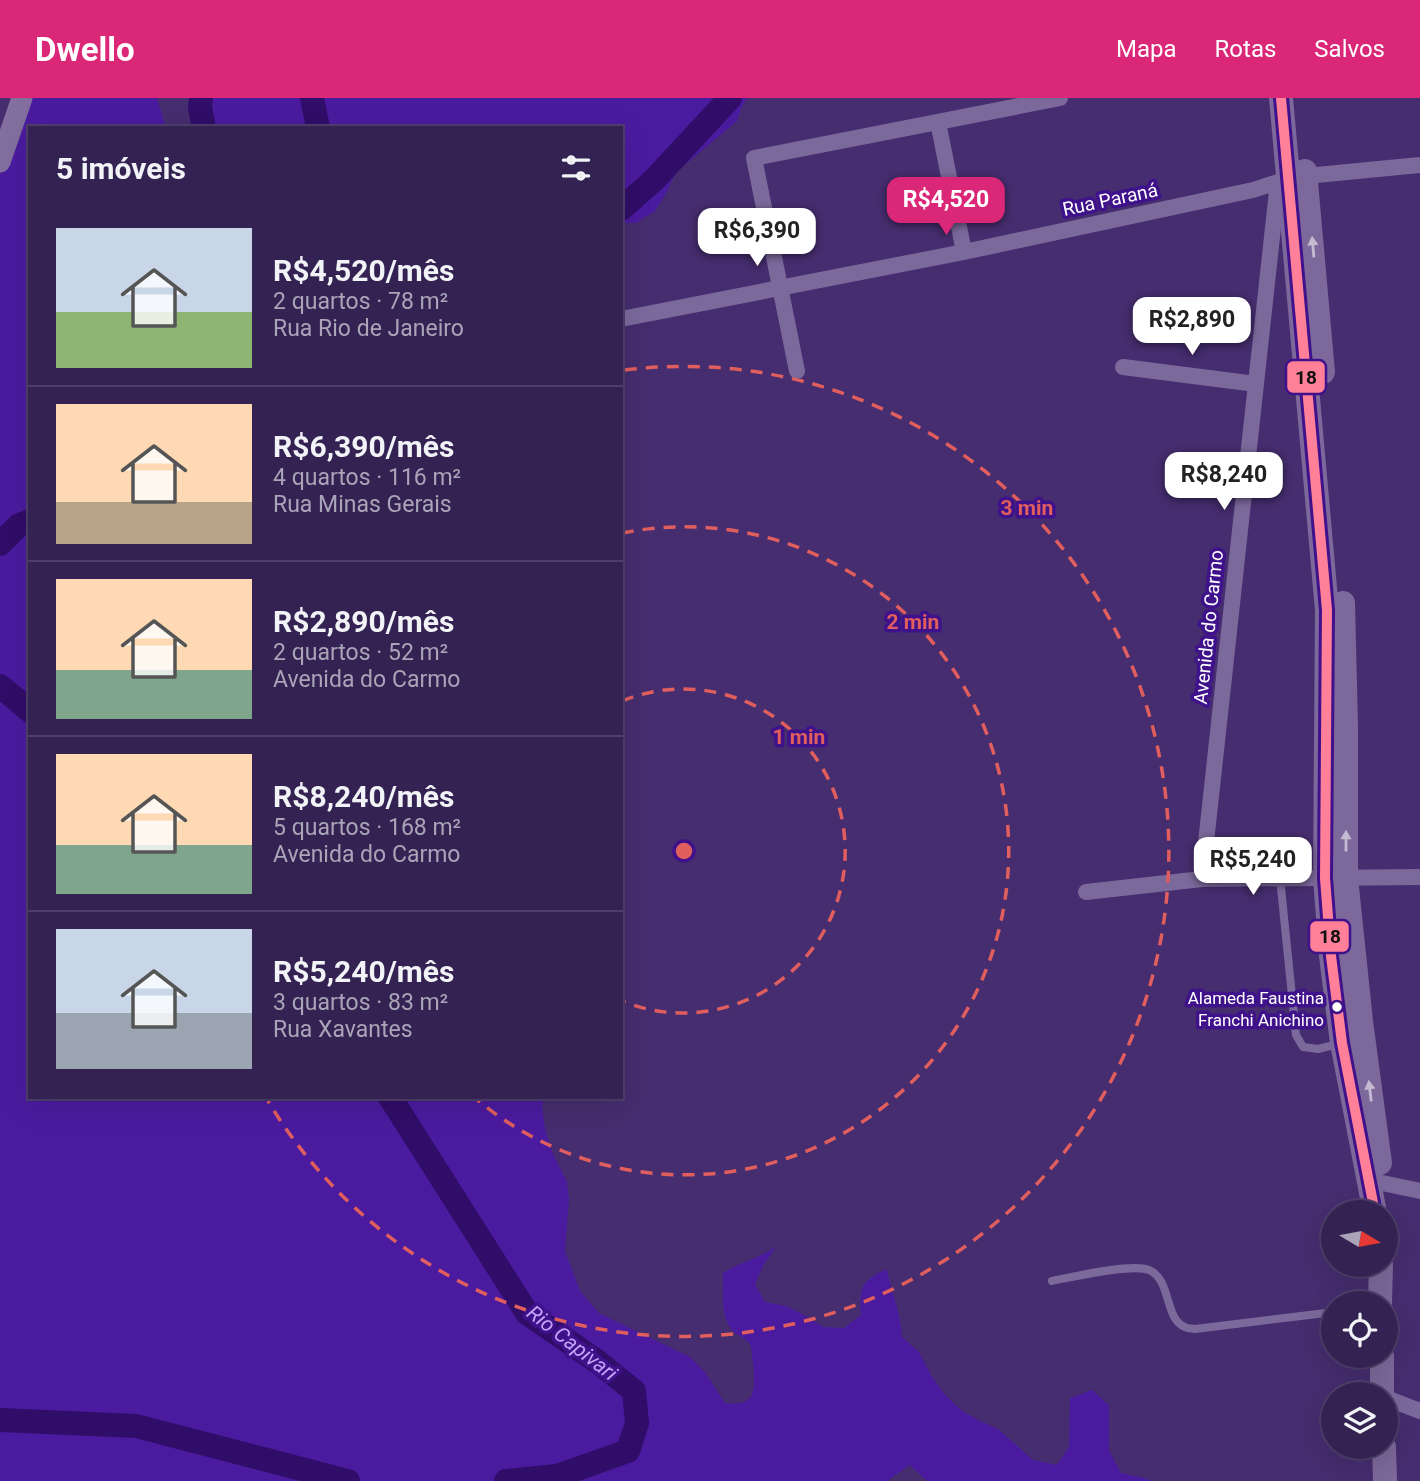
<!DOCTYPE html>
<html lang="pt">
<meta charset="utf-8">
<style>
body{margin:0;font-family:Roboto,sans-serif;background:#3f2f5d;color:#f1f3f6;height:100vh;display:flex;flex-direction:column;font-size:26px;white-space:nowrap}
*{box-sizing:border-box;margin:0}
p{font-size:23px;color:#a9a4b8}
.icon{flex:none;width:38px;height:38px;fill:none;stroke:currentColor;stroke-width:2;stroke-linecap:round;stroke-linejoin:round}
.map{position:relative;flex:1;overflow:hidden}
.side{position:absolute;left:28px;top:28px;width:595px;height:973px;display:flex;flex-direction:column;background:#342253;border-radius:0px;box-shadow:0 7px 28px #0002,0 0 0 2px #4e3f6a}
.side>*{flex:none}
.needle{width:46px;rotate:100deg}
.buttons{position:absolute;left:1321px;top:1102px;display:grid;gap:14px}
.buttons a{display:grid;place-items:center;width:77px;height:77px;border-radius:50%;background:#342253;box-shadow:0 7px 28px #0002,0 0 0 2px #4e3f6a;font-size:35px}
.price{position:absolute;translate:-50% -60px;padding:0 16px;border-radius:14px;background:#fff;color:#222;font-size:23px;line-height:46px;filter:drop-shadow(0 2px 4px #0008)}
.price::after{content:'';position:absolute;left:50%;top:42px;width:21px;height:16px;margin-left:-10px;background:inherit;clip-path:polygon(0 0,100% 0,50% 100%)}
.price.on{background:#db2777;color:#fff}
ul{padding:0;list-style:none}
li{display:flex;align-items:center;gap:21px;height:175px;padding:0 28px}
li+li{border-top:2px solid #4e3f6a}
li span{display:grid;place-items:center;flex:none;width:196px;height:140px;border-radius:0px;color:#555}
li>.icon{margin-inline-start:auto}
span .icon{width:84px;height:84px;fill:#fffc;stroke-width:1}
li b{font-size:30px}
h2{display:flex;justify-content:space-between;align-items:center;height:84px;padding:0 28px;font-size:30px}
header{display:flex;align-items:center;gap:42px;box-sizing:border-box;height:98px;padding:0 35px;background:#db2777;color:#fff}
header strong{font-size:33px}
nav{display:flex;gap:38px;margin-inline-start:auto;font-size:24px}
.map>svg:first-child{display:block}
.green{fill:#4b1b9f}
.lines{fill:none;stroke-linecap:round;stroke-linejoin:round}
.river{stroke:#300d68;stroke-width:24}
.lane{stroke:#7c699c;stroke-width:8}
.street{stroke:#7c699c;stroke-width:16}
.secondary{stroke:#826f9f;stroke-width:21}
.primary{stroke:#7c689a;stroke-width:24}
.bus-1-casing{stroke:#3f118b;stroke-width:16}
.bus-1{stroke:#ff8098;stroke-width:10}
.oneway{fill:#c4bbd2}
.ring{fill:none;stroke:#e05e5e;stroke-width:3.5;stroke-dasharray:12 9}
.bus-dot{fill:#fff;stroke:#3f118b;stroke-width:2.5}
.labels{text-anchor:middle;stroke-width:7;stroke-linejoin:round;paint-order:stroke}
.bus-label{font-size:17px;fill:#fff;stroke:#3f118b;text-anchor:end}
.street-label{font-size:19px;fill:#fff;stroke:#3f118b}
.water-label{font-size:21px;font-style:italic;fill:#c2a3f9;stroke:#3f118b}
.centre{fill:#e05e5e;stroke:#3f118b;stroke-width:3.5}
.ring-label{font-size:21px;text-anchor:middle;font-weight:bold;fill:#e05e5e;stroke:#3f118b;stroke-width:7;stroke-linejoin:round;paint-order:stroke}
.line-badge{stroke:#3f118b;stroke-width:2.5}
.pale-badge-label{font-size:19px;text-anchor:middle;font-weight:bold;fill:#111}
</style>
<header>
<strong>Dwello</strong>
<nav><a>Mapa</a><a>Rotas</a><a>Salvos</a></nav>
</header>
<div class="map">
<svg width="1420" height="1383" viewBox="0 0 1420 1383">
<rect width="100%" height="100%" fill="#462d6f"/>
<path class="green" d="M27,0H157L166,30H30V999H544L542,1008L545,1031L553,1056L567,1084L569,1102L565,1153L580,1193L599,1215L690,1259L705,1274L725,1305C749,1307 755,1301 754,1277C753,1267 752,1257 751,1248C747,1240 741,1240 734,1234C719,1220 724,1194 723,1175C740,1164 759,1160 776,1149L764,1166L755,1186L765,1204L786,1208L806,1218L823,1229L844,1230L861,1217C859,1189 861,1183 887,1171C891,1194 901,1215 902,1239L919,1254L931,1277L944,1296L961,1312L980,1323L998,1331L1033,1362L1057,1367L1069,1349L1070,1300L1092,1292L1109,1307V1352L1121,1375L1144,1380L1152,1383H927L910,1367L891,1380L889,1383H0V57Z
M195,0H747L742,8L737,23L675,75L667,94L655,113L636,125H621V30H201Z"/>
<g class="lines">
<path class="river" d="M201,0L200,10L204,30
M312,0L318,30
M621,111L654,82L730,0
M0,446L19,427L30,423
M0,588L30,613
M390,999L527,1215L598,1264L634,1293L637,1325L628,1353L557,1378L506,1383
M0,1322L136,1328L348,1383"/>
<path class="lane" d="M1280,780L1296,937L1303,949L1318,951L1338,946
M1052,1183C1072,1179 1132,1165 1149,1172C1172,1182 1164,1221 1185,1229C1188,1231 1192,1230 1195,1231L1334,1214"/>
<path class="street" d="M938,24L964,154
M621,221L964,154L1253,92L1278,84
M1123,269L1256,286
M797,273L754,60L1060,0
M1202,781L1278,84L1306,78L1420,67
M1086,794L1202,781L1420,779
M1369,1086L1382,1085L1420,1093
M1386,1300L1420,1313"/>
<path class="secondary" d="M0,64L22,0"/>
<path class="primary" d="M1281,0L1327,512L1325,780L1331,858L1342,945L1375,1115
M1305,73L1323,274
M1343,505L1346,628V780L1361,923L1380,1065
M1380,1206L1381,1167
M1382,1258V1297
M1384,1349L1385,1383"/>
<defs>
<path id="bus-1" d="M1281,0L1327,512L1325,780L1331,858L1342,945L1375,1115"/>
</defs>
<use href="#bus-1" class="bus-1-casing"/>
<use href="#bus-1" class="bus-1"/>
</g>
<defs><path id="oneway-solid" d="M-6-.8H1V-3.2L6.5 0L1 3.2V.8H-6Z" transform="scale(1.75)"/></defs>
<g class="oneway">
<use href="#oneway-solid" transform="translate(1313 149) rotate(-95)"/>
<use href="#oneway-solid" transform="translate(1346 743) rotate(-90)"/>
<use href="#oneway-solid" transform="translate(1370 993) rotate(-97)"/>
</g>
<g class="ring">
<path d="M622 603A162 162 0 1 1 622 903"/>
<path d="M622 435A324 324 0 1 1 474 999"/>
<path d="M625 272A485 485 0 1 1 268 1003"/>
</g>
<circle class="bus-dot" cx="1337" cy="909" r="6"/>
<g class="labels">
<g class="bus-label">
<text x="1324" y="906">Alameda Faustina<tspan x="1324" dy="22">Franchi Anichino</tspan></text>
</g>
<g class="street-label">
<text transform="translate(1110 101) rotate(-12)" y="7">Rua Paraná</text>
<text transform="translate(1208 529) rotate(-84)" y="7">Avenida do Carmo</text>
</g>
<g class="water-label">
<text transform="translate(572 1245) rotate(38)" y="7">Rio Capivari</text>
</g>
</g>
<circle cx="684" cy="753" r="10" class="centre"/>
<g class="ring-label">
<text x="1027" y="417">3 min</text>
<text x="913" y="531">2 min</text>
<text x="799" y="646">1 min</text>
</g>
<g class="line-badge">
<rect x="1286" y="262" width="40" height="34" rx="7" fill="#ff8098"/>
<rect x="1309" y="822" width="41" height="33" rx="7" fill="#ff8098"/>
</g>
<g class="pale-badge-label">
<text x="1306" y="286">18</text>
<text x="1330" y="845">18</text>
</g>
</svg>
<div class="buttons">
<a><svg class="needle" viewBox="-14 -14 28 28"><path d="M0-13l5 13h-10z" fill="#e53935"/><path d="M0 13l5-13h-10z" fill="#a9a4b8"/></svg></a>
<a><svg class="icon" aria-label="locate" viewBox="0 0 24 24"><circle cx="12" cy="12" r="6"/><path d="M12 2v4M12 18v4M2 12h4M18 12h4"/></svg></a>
<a><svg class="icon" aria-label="layers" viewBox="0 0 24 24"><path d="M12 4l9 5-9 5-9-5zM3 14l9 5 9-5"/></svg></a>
</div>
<b class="price on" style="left:946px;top:139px">R$4,520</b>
<b class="price" style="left:757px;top:170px">R$6,390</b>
<b class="price" style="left:1192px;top:259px">R$2,890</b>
<b class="price" style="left:1224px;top:414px">R$8,240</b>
<b class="price" style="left:1253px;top:799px">R$5,240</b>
<section class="side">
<h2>5 imóveis<svg class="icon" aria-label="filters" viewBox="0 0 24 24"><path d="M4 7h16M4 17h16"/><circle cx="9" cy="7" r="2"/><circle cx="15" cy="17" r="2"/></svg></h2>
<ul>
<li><span style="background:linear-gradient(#c9d6e8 60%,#8fb573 0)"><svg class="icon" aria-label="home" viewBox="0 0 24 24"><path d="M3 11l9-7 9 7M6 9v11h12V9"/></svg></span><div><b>R$4,520/mês</b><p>2 quartos · 78 m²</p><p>Rua Rio de Janeiro</p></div></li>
<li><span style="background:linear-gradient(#ffd9b3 70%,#b9a48a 0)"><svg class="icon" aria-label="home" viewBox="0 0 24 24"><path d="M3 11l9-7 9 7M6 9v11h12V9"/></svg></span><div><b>R$6,390/mês</b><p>4 quartos · 116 m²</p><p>Rua Minas Gerais</p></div></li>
<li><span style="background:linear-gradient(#ffd9b3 65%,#7fa58c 0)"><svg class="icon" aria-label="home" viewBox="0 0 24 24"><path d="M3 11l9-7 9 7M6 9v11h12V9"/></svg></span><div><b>R$2,890/mês</b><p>2 quartos · 52 m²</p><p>Avenida do Carmo</p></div></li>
<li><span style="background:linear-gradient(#ffd9b3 65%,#7fa58c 0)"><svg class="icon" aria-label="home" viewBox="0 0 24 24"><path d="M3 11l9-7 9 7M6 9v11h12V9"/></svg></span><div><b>R$8,240/mês</b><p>5 quartos · 168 m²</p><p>Avenida do Carmo</p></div></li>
<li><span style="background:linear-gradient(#c9d6e8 60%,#9aa5b1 0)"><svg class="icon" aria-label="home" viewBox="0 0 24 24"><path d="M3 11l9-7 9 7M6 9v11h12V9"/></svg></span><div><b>R$5,240/mês</b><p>3 quartos · 83 m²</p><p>Rua Xavantes</p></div></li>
</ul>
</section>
</div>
